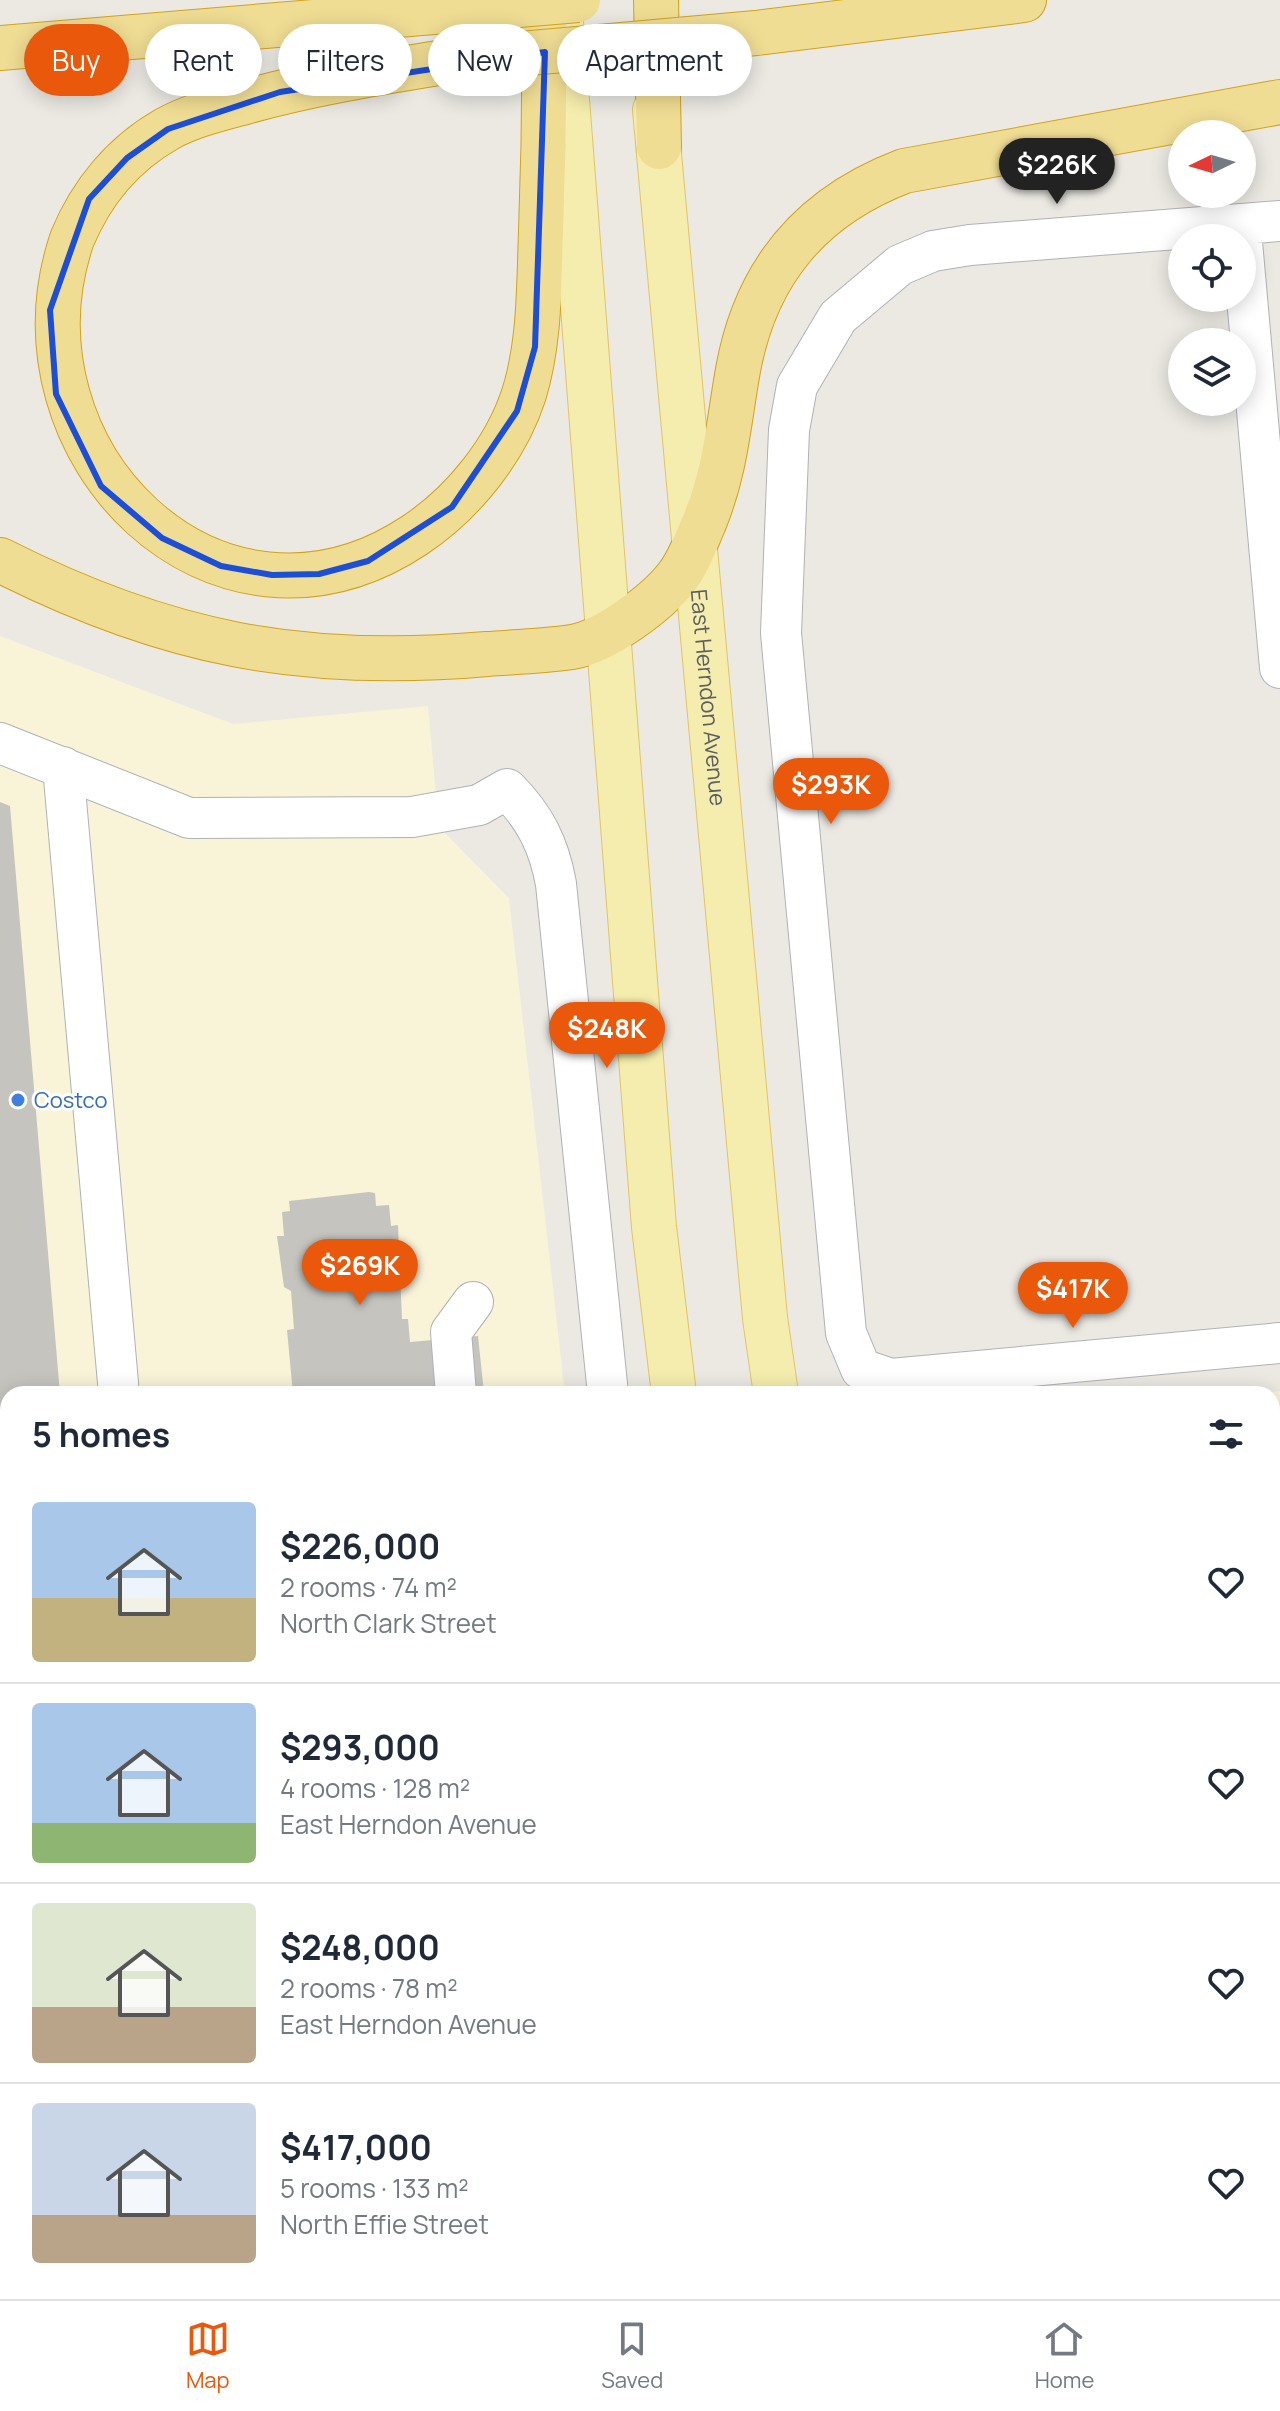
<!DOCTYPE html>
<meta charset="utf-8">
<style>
body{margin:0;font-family:Manrope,sans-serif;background:#f2f2f3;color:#1f2937;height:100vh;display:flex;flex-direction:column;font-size:30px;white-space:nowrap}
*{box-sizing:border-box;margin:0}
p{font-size:26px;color:#747a83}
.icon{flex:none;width:44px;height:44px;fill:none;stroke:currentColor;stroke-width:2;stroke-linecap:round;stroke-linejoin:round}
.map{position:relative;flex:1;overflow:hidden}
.panel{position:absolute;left:0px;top:1386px;width:1280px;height:914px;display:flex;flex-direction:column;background:#fff;border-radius:24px 24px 0 0;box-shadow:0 4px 20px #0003}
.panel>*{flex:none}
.top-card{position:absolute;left:24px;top:24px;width:800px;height:72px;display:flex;gap:16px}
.needle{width:52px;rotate:265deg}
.tools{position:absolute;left:1168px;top:120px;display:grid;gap:16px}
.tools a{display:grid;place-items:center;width:88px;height:88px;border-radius:50%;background:#fff;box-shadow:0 4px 20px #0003;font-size:40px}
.price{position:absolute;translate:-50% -68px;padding:0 18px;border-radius:28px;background:#ea580c;color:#fff;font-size:26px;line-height:52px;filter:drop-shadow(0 2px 4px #0008)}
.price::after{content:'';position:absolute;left:50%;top:48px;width:24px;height:18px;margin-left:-12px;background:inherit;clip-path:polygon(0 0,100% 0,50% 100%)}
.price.current{background:#222;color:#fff}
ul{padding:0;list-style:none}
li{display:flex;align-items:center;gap:24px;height:200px;padding:0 32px}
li+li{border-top:2px solid #e0e1e3}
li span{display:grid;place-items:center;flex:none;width:224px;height:160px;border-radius:8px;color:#555}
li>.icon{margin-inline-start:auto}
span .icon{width:96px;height:96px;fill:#fffc;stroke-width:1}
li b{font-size:34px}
h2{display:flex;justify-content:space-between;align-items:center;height:96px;padding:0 32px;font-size:34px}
.tag{padding:0 28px;border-radius:36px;background:#fff;box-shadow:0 4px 20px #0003;font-size:28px;line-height:72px}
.tag.current{background:#ea580c;color:#fff}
.dock{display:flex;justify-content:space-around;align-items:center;height:112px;border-top:2px solid #e0e1e3;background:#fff;font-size:22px;color:#747a83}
.dock a{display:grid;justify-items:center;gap:4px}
.dock .current{color:#ea580c}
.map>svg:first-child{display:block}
.commercial{fill:#f9f3d8}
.building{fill:#c6c4be}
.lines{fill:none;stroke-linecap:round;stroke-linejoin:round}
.minor-casing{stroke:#afb2b6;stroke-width:42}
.major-casing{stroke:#e0c466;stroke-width:46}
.highway-casing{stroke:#d2a21a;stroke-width:46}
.minor{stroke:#fff;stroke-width:40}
.major{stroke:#f5edad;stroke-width:44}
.highway{stroke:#f0dd94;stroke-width:44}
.highway-bridge-casing{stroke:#d2a21a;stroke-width:46;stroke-linecap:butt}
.highway-bridge{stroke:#f0dd94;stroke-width:44}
.marked{fill:none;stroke:#1d4ed8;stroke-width:6;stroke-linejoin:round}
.shop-dot{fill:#3f7fe0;stroke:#fff;stroke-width:3}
.labels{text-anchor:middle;stroke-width:6;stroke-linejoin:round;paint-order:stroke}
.street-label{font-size:22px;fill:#5a5d61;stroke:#fff}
.shop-label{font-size:22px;fill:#366cbe;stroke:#fff;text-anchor:start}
</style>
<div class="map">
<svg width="1280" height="2299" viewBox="0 0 1280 2299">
<rect width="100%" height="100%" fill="#ebe9e2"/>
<path class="commercial" d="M0,636L233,724L428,706L439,827L509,898L565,1394H8V2292H650L643,2299H0Z
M1280,1391V2299H1010L1009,2292H1272V1394H1245Z"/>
<path class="building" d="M0,802L10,806L60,1394H8V1544L0,1545Z
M369,1192L375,1193L376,1206L389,1205L391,1226L398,1225L402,1319H408L410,1342L478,1336L484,1393L293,1394L287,1330L294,1329L291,1291L284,1287L277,1236H284L282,1212L290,1211L289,1201Z
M1280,1805V1978L1272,1979V1806Z
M0,1914H8L6,2116L0,2046Z
M20,2292H100V2294L21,2299Z
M1038,2292H1078V2299H1038Z"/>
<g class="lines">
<defs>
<path id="minor" d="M1280,221L970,245L933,251L900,265L838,317L797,386L789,430L781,633L846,1333L861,1369L891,1379L1280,1343
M1242,242L1280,668
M0,743L189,818L412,817L479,805L507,789C535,817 549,845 556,884L608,1394
M63,767L119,1394
M456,1394L451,1332L473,1302
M0,1589L8,1588
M1272,1659H1280
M0,1787L8,1780
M1272,2082L1280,2081
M1272,2149L1280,2148
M0,2206L8,2291
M1026,2292V2299
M1119,2292V2299
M710,2299L713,2292"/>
<g id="major">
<path d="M561,22L654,1227L674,1394"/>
<path id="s1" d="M655,110L765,1318L776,1394"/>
<path d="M829,2292L831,2299"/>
<path d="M941,2292L943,2299"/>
</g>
<path id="highway" d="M656,0L659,147
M756,33L1024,0
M0,48L458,10
M463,59C389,71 317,82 245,102C219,109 190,116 167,129C123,154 91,193 72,239C0,452 217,667 415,535C463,503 506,450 524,394C540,342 539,285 541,231C544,154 545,77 544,0
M0,560C166,644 301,670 487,654C515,652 544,651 572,647C604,642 657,603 677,577C689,562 696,541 704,523C726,469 728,426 738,370C756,271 812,206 904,171L1280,102"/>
</defs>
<use href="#minor" class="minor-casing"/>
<use href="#major" class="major-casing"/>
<use href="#highway" class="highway-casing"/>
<use href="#minor" class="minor"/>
<use href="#major" class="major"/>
<use href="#highway" class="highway"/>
<defs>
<path id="highway-bridge" d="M458,10L578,0
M463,59L756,33"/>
</defs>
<use href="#highway-bridge" class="highway-bridge-casing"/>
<use href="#highway-bridge" class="highway-bridge"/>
</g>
<path class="marked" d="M545,52L535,347L517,411L452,507L368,561L319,574L272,575L221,566L162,538L101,486L56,394L50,310L89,199L127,158L168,129L280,92Z"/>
<circle class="shop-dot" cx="18" cy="1100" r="8"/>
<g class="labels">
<g class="street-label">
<text dy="8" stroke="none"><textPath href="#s1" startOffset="590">East Herndon Avenue</textPath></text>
</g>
<g class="shop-label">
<text x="34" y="1108">Costco</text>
</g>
</g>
</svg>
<div class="tools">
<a><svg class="needle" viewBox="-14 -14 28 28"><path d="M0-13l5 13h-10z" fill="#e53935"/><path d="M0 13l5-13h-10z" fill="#747a83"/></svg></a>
<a><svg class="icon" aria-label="locate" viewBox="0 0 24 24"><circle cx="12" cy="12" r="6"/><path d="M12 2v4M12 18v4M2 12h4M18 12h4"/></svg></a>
<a><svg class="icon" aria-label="layers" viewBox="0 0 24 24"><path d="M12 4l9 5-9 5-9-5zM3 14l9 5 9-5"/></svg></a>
</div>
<b class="price current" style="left:1057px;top:206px">$226K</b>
<b class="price" style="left:831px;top:826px">$293K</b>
<b class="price" style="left:607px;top:1070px">$248K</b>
<b class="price" style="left:360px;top:1307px">$269K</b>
<b class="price" style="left:1073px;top:1330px">$417K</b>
<div class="top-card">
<a class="tag current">Buy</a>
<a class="tag">Rent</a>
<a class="tag">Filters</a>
<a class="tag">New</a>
<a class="tag">Apartment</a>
</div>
<section class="panel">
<h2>5 homes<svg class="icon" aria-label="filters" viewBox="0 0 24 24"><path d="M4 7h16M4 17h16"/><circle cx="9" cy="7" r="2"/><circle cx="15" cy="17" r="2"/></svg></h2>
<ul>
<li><span style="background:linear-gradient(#a9c7e8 60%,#c2b280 0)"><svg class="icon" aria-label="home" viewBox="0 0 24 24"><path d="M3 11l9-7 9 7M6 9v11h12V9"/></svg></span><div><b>$226,000</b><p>2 rooms · 74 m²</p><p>North Clark Street</p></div><svg class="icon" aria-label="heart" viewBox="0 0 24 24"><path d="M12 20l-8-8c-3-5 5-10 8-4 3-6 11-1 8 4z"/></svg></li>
<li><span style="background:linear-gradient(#a9c7e8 75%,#8fb573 0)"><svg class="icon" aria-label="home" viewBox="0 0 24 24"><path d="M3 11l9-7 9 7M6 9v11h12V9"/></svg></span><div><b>$293,000</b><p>4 rooms · 128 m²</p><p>East Herndon Avenue</p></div><svg class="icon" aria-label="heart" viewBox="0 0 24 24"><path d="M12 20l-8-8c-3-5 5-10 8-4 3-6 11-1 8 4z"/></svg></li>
<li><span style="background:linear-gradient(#dfe7d0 65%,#b9a48a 0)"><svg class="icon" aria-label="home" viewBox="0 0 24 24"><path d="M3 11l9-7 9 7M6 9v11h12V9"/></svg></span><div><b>$248,000</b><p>2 rooms · 78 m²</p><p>East Herndon Avenue</p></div><svg class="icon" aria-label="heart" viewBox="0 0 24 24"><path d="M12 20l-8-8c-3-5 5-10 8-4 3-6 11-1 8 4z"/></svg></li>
<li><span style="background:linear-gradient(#c9d6e8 70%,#b9a48a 0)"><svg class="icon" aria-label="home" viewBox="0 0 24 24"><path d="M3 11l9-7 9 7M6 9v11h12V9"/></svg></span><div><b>$417,000</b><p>5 rooms · 133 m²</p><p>North Effie Street</p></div><svg class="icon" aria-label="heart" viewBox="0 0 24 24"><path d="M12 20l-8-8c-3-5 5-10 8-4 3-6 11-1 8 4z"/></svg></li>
</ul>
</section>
</div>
<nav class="dock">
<a class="current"><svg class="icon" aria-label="map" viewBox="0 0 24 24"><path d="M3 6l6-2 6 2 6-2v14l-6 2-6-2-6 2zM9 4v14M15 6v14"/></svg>Map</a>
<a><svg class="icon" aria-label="saved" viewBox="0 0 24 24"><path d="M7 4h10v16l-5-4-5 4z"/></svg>Saved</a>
<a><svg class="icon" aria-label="home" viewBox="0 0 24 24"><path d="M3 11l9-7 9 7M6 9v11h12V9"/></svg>Home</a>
</nav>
